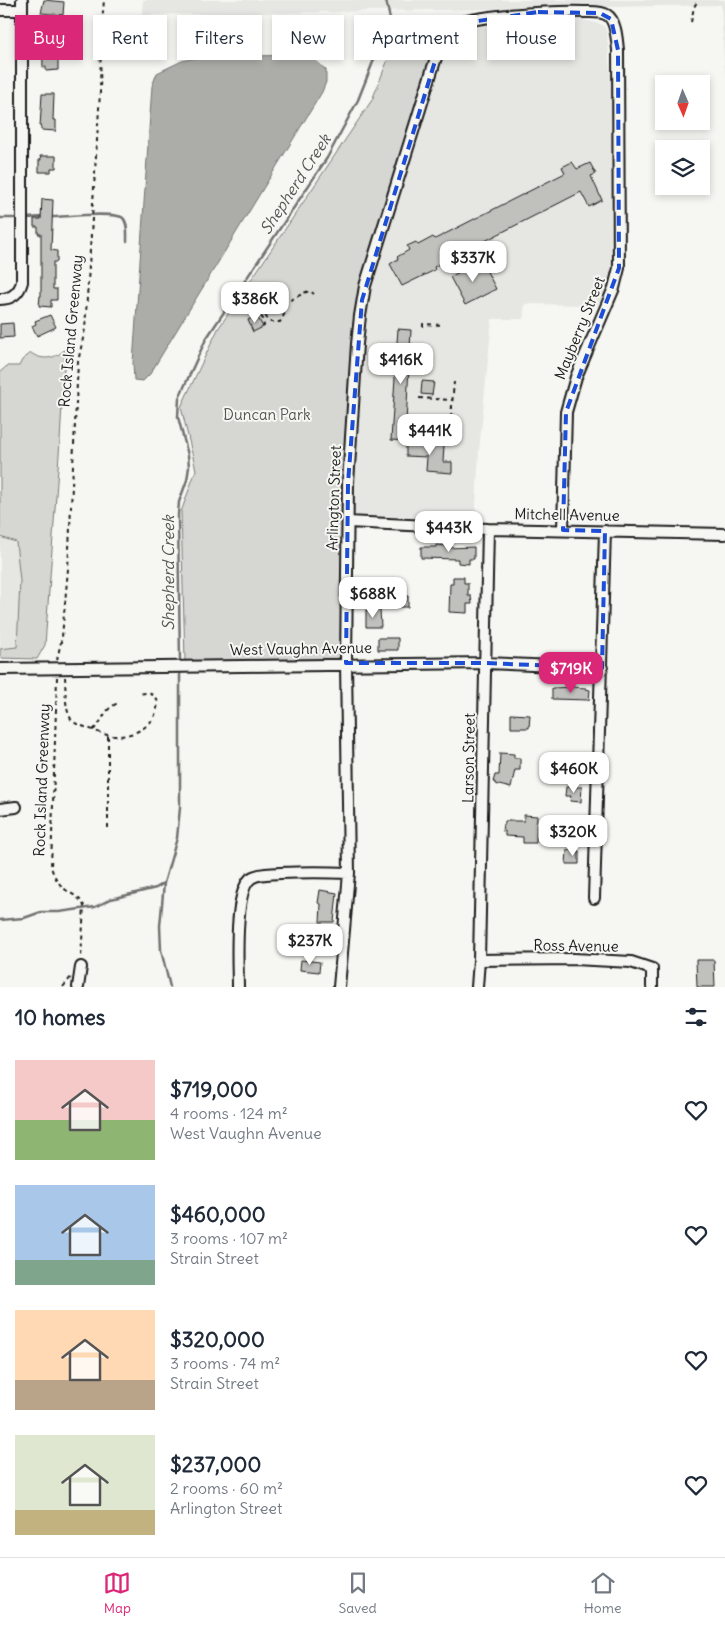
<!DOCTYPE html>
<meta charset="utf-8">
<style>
body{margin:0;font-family:Delius,sans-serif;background:#f6f6f7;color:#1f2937;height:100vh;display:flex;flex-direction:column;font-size:19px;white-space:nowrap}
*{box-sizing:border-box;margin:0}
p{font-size:16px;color:#747a83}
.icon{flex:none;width:28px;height:28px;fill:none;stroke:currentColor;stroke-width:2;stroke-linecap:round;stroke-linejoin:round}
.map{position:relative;height:987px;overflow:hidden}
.drawer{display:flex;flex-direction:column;background:#fff;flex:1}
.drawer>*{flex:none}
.guide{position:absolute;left:15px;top:15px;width:695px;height:45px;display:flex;gap:10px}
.needle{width:32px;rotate:178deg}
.fabs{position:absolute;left:655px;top:75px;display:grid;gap:10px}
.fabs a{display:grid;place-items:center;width:55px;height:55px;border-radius:0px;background:#fff;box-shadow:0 2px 8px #0003;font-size:25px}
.price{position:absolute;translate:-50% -42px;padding:0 11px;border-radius:10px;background:#fff;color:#222;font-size:16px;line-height:32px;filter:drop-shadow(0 1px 2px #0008)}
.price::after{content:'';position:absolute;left:50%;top:30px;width:15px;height:11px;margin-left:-8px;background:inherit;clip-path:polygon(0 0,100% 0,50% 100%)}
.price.selected{background:#db2777;color:#fff}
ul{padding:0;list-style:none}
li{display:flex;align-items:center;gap:15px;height:125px;padding:0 15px}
li span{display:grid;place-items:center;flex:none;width:140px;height:100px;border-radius:0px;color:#555}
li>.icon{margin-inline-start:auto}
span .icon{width:60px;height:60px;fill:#fffc;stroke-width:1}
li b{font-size:21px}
h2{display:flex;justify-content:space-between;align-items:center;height:60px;padding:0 15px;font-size:21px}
.chip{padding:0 18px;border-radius:0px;background:#fff;box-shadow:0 2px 8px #0003;font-size:18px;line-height:45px}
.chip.selected{background:#db2777;color:#fff}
.tab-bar{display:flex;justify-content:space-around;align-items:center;height:70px;border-top:1px solid #e0e1e3;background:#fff;font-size:14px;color:#747a83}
.tab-bar a{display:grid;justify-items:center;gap:2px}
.tab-bar .selected{color:#db2777}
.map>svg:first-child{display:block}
.built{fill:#e6e6e2}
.green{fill:#d6d6d2;stroke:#797977}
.water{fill:#acaca9;stroke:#727271}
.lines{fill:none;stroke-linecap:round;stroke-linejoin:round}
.stream{stroke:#727271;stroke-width:2.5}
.building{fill:#c0c0bd;stroke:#1c1c1c}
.street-casing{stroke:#1c1c1c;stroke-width:14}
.path{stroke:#1c1c1c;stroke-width:2;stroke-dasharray:4 4;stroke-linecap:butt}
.street{stroke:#f6f6f2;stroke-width:10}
.marked{fill:none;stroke:#1d4ed8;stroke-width:4;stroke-dasharray:10 6;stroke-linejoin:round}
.labels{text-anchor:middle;stroke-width:4;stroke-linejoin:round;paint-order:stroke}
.street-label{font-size:15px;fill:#1c1c1c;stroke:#f6f6f2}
.park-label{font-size:15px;fill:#545453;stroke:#f6f6f2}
.water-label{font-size:16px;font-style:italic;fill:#565654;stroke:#f6f6f2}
</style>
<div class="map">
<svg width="725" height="987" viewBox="0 0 725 987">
<rect width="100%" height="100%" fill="#f6f6f2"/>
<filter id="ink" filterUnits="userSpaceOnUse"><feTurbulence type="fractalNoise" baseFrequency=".02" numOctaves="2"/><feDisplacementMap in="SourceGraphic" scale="10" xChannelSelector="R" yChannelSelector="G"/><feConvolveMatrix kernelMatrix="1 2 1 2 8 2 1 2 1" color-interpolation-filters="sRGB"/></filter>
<g filter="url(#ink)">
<path class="built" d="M143,0H725V76L721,5L142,15Z
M545,18H573L593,22L603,25L607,32L612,95L617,259L610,287L597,305L525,304L523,319H492L479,451L475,523L363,519L355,516L352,498L362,331L365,308L376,265L444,50L453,35L472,28Z
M0,537L16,542L20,581L17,647L0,649Z"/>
<path class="green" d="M396,39L432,50L359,298L341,655L337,659L331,660L185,661L181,512L196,470L181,407L218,329L372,100Z
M65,349L60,441L45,645L37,659L0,658V649L17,647L20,581L16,542L0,537V372L7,366H19L22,360L31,353C42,361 56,359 65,349Z"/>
<path class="water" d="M301,55L313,58L326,70V82L322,92L150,374L143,381L134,380L133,363L152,86L157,73L182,61L199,57Z"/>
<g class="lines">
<path class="stream" d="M51,217C64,217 114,211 123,218C128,223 127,234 127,241
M0,218H14
M27,218L43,217
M180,663L178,515L179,502L187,480L189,467L188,455L178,417L179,398L206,339L327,158L358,100L390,19L386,0
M0,920L24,918L41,912H59L95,907L111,899L156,888L164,883
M170,987L161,950L160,926L164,883L177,838L180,808V669"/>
</g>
<path class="building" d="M44,0L64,2L63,15L41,13Z
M63,26V38H53L54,54H58V70L46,71V67H43L42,30H44V27Z
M42,94H54L53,120H56V131L41,130V127H40Z
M40,156H56V168H51V172H39V160H41Z
M572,162L577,169L590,163L596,174L591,176L602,200L589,207L581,192L434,267L435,270L402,286L390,264L398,259L397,257L409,250L407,246L416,242L418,245L433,237L435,239L565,173L562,167Z
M42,199L53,200L51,250L57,251V262H53V289H57V300H51V307L39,306L40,296H41V234H38V227H34V219H41Z
M481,260L496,289L465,305L450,277Z
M50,315L56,327L37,336L32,326L36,324L35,321Z
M257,316L263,327L253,332L248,320Z
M13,323L14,337L0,338V324Z
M398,329L411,330L405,441L391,440L396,362H388L389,355L396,356Z
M422,381L434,382L432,395L421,394Z
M406,443L444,445L443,462H452V473L426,471L427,457L406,456Z
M436,545L447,546V548L474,547V559H469V564L458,563V559L421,558V547H436Z
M453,577H464V583H468V596H471L472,604H467V613L449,612L450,584H453Z
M384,596H408V607H384Z
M366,610H380L381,627H366Z
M378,638H398V650H378Z
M572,687L586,688V689L590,690L589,700L552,699V688Z
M511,714L530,715L529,728H511Z
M500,753L514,754V758H520V770H515L511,788L495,784V782H493L495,775H499Z
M566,787H582L581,802L570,801L571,796H565Z
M524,815L537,816L536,843H523V837L505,836V831H502L503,824H505V821H524Z
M567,850L579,851V864H566Z
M320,890L337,893L334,922H320L321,904L318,903Z
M301,960L320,962L319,972L300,970Z
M696,960H714L715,987H697Z"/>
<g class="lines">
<defs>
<path id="street" d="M0,10H21
M0,299C12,299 19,293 22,282V0
M348,522L488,529L725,534
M0,669L486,663L602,668
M0,809L16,807
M594,898L605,531
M479,960L574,959L631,962L652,969V987
M78,987L81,967
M238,987C238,966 233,886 253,877C261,873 271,874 280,873C303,872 325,872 349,873
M339,987L349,873L346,663L348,483L357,344L360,316L365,286L439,48L451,25C470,19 488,17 508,15C533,13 558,11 584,12C591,12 601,11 607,15C616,20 617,41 618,50L619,268L614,288L576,377L566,412L563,530
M477,987L479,960L488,529"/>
</defs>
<use href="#street" class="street-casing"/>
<path class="path" d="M691,22L694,7L698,0
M271,304L263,289L275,282L285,302
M281,305H270L264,313L269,322H280L285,313L281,305L306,292L310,291L314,294
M255,317L256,315H260L263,319L264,326L261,328
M423,327V324L443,325
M419,398L452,400
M451,417L454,382
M57,660L62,637L68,569L78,362L85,329L100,93L101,35L104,0
M57,677L51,867C54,876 58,884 66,890C73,895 81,898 84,906L81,959
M65,677C66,690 64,707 71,719C74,724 82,726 88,728C97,732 107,736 117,736C137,736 161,722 157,699C152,693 147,692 140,694
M93,730C105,720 102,710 118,703
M108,828V735
M63,987L71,977"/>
<use href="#street" class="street"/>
</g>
</g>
<path class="marked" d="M538,12L600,13L611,19L618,50L619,268L566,412L563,530L605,531L602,668L486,663H346L348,483L362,300L439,48L451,25Z"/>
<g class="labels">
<g class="street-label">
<text transform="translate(580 328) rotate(-68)" y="5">Mayberry Street</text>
<text transform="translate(71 331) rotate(-85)" y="5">Rock Island Greenway</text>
<text transform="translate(334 498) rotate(-88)" y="5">Arlington Street</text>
<text transform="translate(567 515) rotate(1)" y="5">Mitchell Avenue</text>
<text transform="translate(301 649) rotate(-1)" y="5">West Vaughn Avenue</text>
<text transform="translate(469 758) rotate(-89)" y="5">Larson Street</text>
<text transform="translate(42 780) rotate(-88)" y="5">Rock Island Greenway</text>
<text transform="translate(576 946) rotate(1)" y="5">Ross Avenue</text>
</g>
<g class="park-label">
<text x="267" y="420">Duncan Park</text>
</g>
<g class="water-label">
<text transform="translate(295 184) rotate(-57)" y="6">Shepherd Creek</text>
<text transform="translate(168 573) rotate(-90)" y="6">Shepherd Creek</text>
</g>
</g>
</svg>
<div class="fabs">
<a><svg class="needle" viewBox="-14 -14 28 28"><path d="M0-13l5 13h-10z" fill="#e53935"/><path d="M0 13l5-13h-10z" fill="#747a83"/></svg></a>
<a><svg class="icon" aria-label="layers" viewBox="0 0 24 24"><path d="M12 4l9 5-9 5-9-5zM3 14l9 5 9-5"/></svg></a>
</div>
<b class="price" style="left:473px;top:283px">$337K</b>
<b class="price" style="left:255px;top:324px">$386K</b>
<b class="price" style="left:401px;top:385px">$416K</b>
<b class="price" style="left:430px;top:456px">$441K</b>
<b class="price" style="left:449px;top:553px">$443K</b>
<b class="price" style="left:373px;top:619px">$688K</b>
<b class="price selected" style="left:571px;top:694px">$719K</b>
<b class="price" style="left:574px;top:794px">$460K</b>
<b class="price" style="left:573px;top:857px">$320K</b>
<b class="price" style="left:310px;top:966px">$237K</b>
<div class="guide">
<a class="chip selected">Buy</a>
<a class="chip">Rent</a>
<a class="chip">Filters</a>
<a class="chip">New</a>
<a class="chip">Apartment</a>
<a class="chip">House</a>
</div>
</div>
<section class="drawer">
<h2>10 homes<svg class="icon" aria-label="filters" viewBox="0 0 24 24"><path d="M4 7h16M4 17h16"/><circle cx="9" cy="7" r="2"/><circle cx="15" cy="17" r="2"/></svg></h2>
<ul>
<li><span style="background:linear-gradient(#f6c9c9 60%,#8fb573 0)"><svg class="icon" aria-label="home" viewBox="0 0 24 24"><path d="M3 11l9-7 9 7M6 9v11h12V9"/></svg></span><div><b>$719,000</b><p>4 rooms · 124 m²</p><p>West Vaughn Avenue</p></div><svg class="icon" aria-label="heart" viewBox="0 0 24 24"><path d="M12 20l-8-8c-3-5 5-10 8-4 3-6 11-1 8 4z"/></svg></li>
<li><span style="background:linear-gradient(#a9c7e8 75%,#7fa58c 0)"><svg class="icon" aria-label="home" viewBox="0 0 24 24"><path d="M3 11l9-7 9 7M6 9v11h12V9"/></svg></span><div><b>$460,000</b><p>3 rooms · 107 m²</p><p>Strain Street</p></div><svg class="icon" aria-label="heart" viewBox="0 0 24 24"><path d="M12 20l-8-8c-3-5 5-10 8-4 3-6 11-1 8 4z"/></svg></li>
<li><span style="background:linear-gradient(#ffd9b3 70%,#b9a48a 0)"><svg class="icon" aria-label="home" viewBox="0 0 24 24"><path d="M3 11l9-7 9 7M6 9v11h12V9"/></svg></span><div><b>$320,000</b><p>3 rooms · 74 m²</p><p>Strain Street</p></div><svg class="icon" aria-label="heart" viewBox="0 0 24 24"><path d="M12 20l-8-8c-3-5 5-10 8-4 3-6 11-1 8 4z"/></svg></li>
<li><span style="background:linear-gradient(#dfe7d0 75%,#c2b280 0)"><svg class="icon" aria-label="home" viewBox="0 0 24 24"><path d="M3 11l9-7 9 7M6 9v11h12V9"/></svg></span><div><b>$237,000</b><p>2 rooms · 60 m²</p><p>Arlington Street</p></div><svg class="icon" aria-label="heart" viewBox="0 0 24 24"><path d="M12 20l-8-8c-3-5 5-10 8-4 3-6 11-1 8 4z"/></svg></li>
</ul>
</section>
<nav class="tab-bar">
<a class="selected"><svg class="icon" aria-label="map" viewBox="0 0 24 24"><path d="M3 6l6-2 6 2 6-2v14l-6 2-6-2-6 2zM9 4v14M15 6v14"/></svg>Map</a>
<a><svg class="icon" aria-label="saved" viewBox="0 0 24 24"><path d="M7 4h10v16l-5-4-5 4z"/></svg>Saved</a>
<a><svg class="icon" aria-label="home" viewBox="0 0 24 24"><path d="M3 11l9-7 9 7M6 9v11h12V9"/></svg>Home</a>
</nav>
